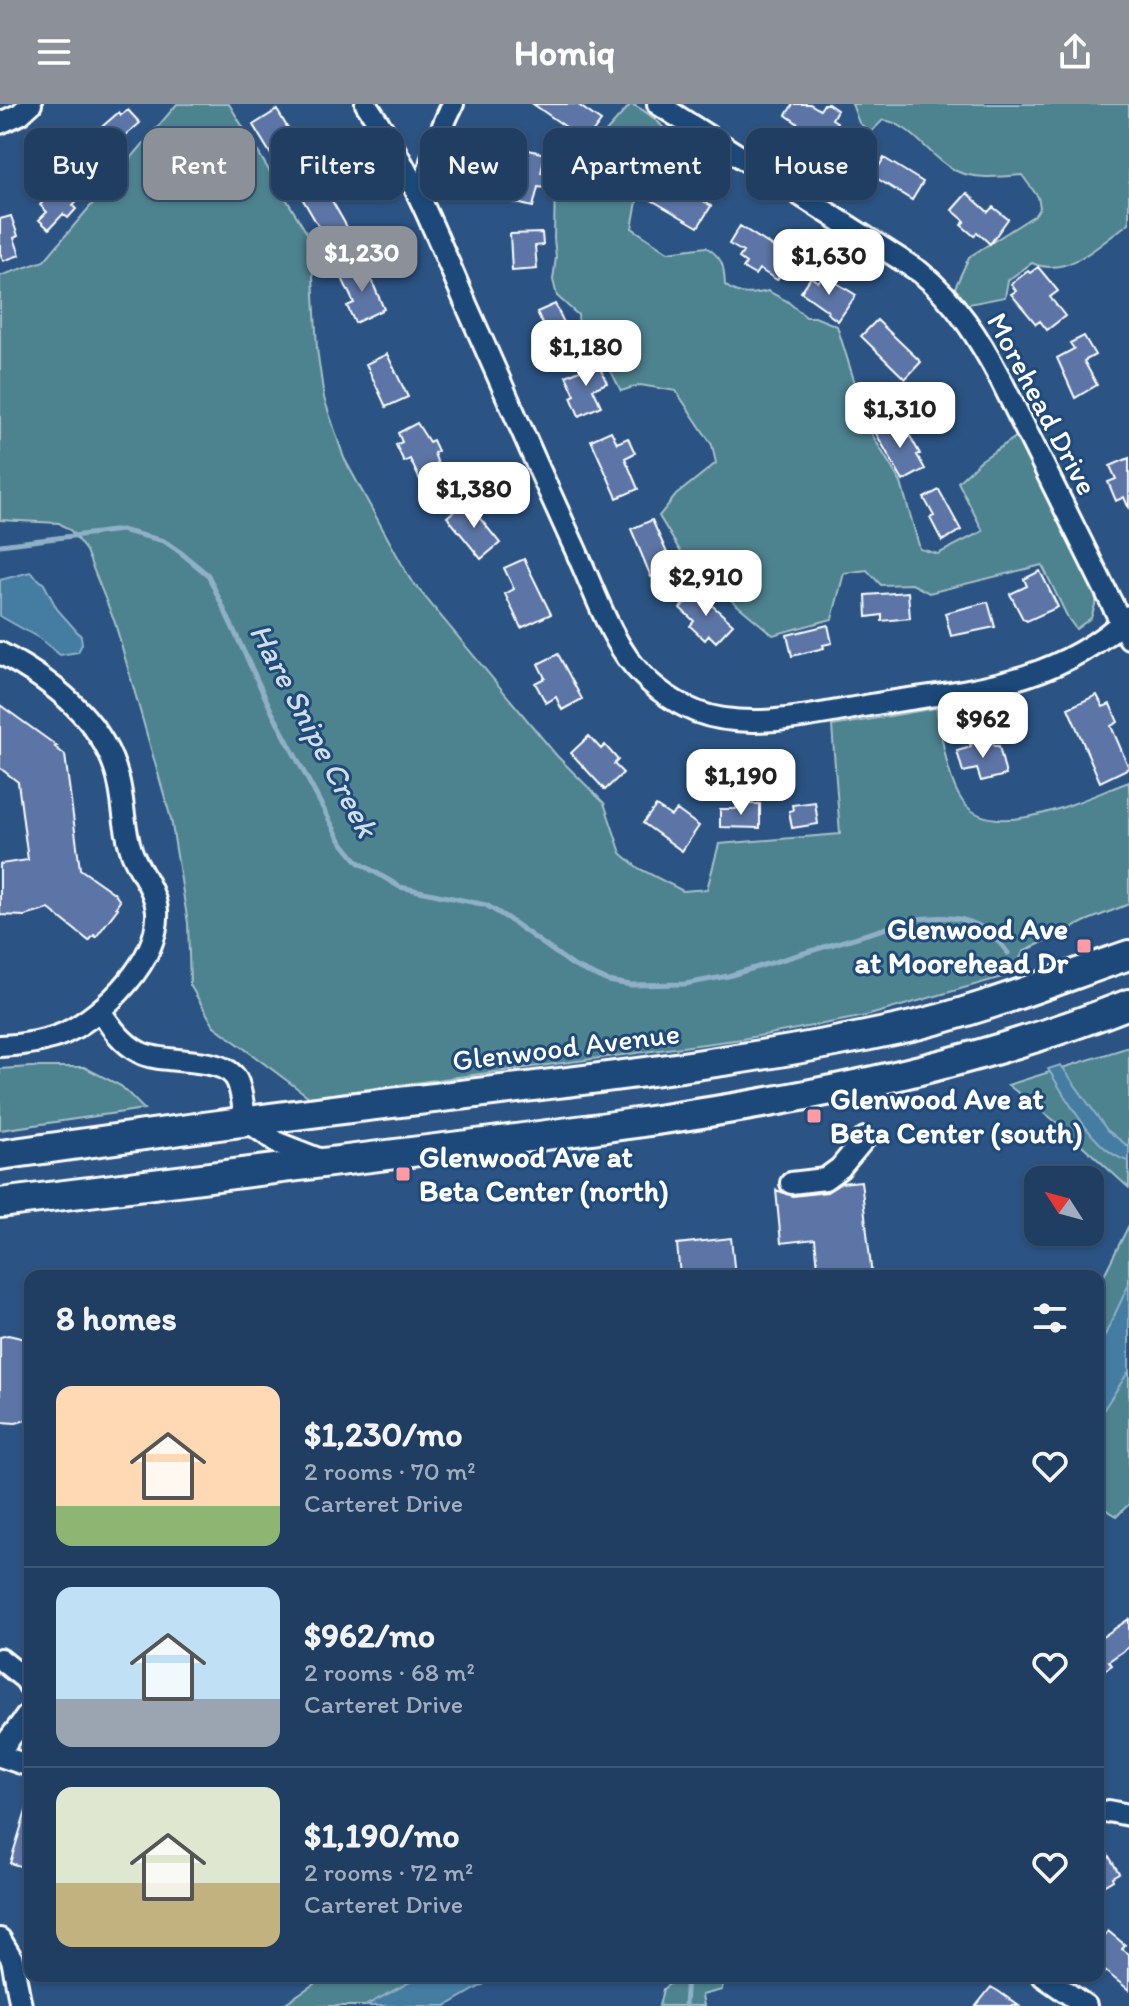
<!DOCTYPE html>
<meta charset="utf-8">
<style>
body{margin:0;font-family:Itim,sans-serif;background:#2d496b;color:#f1f3f6;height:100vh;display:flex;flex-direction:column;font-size:30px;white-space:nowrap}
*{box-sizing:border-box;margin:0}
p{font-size:26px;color:#a2aebe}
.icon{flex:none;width:44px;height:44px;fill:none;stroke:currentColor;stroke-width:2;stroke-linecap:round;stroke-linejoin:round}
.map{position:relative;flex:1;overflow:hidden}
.side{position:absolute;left:24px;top:1166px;width:1080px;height:712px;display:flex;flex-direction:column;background:#203e62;border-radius:16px;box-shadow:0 2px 6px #0004,0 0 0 2px #3d5777}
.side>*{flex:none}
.guide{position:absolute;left:24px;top:24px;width:1082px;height:72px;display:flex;gap:16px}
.needle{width:52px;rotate:306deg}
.buttons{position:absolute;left:1024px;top:1062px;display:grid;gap:16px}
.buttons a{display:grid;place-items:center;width:80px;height:80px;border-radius:16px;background:#203e62;box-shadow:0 2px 6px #0004,0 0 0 2px #3d5777;font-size:40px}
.price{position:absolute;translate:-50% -68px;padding:0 18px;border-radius:16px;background:#fff;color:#222;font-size:26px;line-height:52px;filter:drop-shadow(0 2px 4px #0008)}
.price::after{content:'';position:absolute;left:50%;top:48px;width:24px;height:18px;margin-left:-12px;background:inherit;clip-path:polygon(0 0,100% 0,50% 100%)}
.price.active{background:#8c9099;color:#fff}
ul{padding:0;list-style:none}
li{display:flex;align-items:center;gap:24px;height:200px;padding:0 32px}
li+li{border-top:2px solid #3d5777}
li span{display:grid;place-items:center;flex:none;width:224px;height:160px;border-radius:16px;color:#555}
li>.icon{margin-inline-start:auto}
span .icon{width:96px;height:96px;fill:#fffc;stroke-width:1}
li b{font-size:34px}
h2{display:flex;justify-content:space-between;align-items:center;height:96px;padding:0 32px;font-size:34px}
.tag{padding:0 28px;border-radius:16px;background:#203e62;box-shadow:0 2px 6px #0004,0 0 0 2px #3d5777;font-size:28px;line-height:72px}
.tag.active{background:#8c9099;color:#fff}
header{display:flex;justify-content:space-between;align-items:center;height:104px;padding:0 32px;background:#8c9099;color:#fff;font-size:36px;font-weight:700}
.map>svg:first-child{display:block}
.green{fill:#4e828f;stroke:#a6c0c7;stroke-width:2}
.water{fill:#457ca2;stroke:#8fb0c7;stroke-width:2}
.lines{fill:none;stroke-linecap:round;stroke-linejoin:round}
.stream{stroke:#8fb0c7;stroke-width:5}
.building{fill:#5b75a6;stroke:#fff;stroke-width:2}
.minor-casing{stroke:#fff;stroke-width:26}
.highway-casing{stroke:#fff;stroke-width:34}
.minor{stroke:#1f4a7a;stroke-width:20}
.highway{stroke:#1f4a7a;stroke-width:28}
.poi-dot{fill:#ff9aa2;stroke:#1f4a7a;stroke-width:3}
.labels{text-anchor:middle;stroke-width:6;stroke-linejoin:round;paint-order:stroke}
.street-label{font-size:30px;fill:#fff;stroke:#1f4a7a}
.poi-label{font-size:30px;font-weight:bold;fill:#fff;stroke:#1f4a7a;text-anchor:start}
.water-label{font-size:32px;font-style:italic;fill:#d0dee8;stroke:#1f4a7a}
</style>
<header><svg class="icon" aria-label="menu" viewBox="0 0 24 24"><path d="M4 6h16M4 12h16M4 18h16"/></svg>Homiq<svg class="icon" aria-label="share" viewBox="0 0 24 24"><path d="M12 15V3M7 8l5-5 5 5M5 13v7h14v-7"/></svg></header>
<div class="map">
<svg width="1129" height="1902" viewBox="0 0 1129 1902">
<rect width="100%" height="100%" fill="#2b5383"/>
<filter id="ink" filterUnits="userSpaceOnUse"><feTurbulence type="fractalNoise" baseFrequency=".0125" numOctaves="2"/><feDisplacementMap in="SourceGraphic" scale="16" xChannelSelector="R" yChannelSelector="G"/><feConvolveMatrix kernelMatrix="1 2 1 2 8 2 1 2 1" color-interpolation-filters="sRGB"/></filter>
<g filter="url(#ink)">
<path class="green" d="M177,0H229L311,136L317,245L324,294L344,354L410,475L557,652L604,699L621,749L638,764L683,787L707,785L719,740L840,730L832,622L936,604C942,631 947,677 963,698C995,741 1089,692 1129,678V800L1086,817L1023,848L1013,870L866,912L742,935L309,993L214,922L190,881L188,819L171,715L115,519L86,447L71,427L59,419L0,416V172L44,157Z
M631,0C647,7 664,20 671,36L638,92L632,124L668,148L706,143C723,154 724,161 725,181C738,192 752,191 768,187L787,197L806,213H815L837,222L870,327L901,379L920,445L938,450L983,427L958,378L980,357L1019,331L1099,488L1091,514L1076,525L1068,514L1042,461L929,489L912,480L881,481L867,466L844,469L832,515L773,531L688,460L659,412L676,391L716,359L712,341L676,287L640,281L621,287L604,253L581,257L578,211L557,192L553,176L556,153L554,135L555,76L577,45L594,41Z
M852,0H1129V119C1101,139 1068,175 1032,159L1008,176L1005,193L964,201L953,188L969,153L1035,111L1040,103L1038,93L1022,71C1000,73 974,76 954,66C928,52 912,20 883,16L871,28L859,19Z
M1129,943V1084L1060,1021L1008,981Z
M31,963H84L121,982L144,1005L0,1026V965Z
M1129,1121V1400L1117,1412L1098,1401V1183Z
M326,1872H440L390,1902H281Z
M679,1872H724L722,1886L702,1891L704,1902H659L663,1885Z"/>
<path class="water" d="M30,468L44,480L57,505L81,532L82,540L78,548L60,551L39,534L0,512V476Z
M1061,961L1107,1026L1129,1043V1057C1096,1051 1066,993 1048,965Z
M1129,1180V1267L1098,1314V1246Z
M421,1872H498L446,1902H365Z"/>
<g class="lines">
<path class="stream" d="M0,441L121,426L164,437L180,448L208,471L273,610L340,736L358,758L400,783L486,801L507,814L574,862L608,877L631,881L685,880L728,872L917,815C958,810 983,815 1008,849
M685,1902L687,1872"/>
</g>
<path class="building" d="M533,0H577L601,17L586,37Z
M793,0H810L820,6L824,0H828L837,6L832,15L837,18L824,39L786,11Z
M128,6L140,19L97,56L83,39L119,8L121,11Z
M277,6L308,58L284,72L253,21Z
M521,44L545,50L541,69L549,71L546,84L538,83L533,103L508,97Z
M884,54L923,78L912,96L873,72Z
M75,71H80L89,80V84L73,102L76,105L68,114L63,110L49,125L39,116L47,108L40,101L57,82L61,86Z
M664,71L711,102L698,123L648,94Z
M323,81L351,130L330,142L302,94Z
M967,89L988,108L993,103L1008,115L990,140L977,128L974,132L961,121L965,117L952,106Z
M11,112L18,132L14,134L20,151L3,157L0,148V115Z
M740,122L791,154L777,176L759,165L755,171L743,164L746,159L739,154L743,148L729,140Z
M542,129L543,141L535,142L537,165L512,167L510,130Z
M365,161L384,205L355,219L347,202L354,199L341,172Z
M1038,163L1058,187L1050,193L1065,212L1047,226L1040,217L1036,220L1011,190L1016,187L1011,180L1028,167L1030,169Z
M811,173L818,178L821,174L832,182L835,178L856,191L838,217L827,209L828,207L801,188Z
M555,200L569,229L551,238L537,208Z
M877,216L921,258L905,275L861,232Z
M1084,232L1095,251L1084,257L1097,281L1075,294L1057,254L1074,245L1070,239Z
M387,250L408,293L386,303L366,260Z
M597,258L607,279L593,285L601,302L579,312L571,293L575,291L566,272Z
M894,315L906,335L910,332L920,350L917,351L925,365L903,377L874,326Z
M417,319L429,338L433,336L438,347L434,349L441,369L421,378L410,355L404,358L396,341L402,338L398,329Z
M611,327L617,339L628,334L635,349L625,354L638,385L617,394L591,336Z
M1129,354V405L1124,393L1116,397L1108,378L1116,375L1110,362Z
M939,386L961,426L942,437L930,414L934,412L924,394Z
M466,397L500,439L481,455L447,413Z
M652,416L673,462L651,473L631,425Z
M524,455L551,510L521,524L505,490L514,485L504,464Z
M1040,467L1058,503L1027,517L1023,515L1010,490L1027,482L1024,475Z
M696,487L733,520L716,538L709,531L705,536L690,522L694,517L680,504Z
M908,488L910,514L882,517V511L867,513L866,491Z
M988,498L995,523L951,532L945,509Z
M828,521L832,539L823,541L824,544L792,552L787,531Z
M558,550L582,595L562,606L556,593L546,599L535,579L545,574L538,560Z
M1097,591L1103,603L1110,600L1118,618L1111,622L1129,664L1100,678L1068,604Z
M0,601L57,642L55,643L65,651L80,765L114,789L120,797L116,803L118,804L96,833L94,831L89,837L49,805L25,812L0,811V760L28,756L18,678L0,664Z
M589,632L601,645L605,641L618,656L614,660L623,669L605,686L571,649Z
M991,635L994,642H999L1006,671L981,677L977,665L963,668L957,647L971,643L970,640Z
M815,698L818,720L792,724L789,707L793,706L792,701Z
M737,700H760V724L720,723V705H736Z
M656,702L671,712L677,706L699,722L682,747L643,719Z
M861,1077L872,1172H819L815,1135L781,1139L776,1086L793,1092L827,1088L841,1079Z
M731,1134L735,1172H680L677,1140Z
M8,1231L30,1236V1315L16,1319L0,1318V1233Z
M1129,1515V1543L1109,1557L1112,1561L1098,1571V1536Z
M27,1704H30V1765L10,1759Z
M1107,1749L1119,1769L1112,1773L1113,1776L1098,1785V1754Z
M1108,1827L1125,1841L1122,1845L1129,1850V1886L1105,1867L1098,1875V1854L1104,1846L1098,1840Z
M991,1883L998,1887L1019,1902H976Z"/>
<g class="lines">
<defs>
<path id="minor" d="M366,0C409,61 437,132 466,200C501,280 536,359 572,438C588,472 606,523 627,553C646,578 667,596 697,608C752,629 826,608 882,599C974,585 1057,580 1129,512
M658,0L920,168C956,197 980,236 1001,276L1129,534
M0,19L20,10L31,0
M422,98C428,63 437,31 453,0
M0,549C51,576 103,615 118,674C124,697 123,722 131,746C138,767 155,784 157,807C160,855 105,910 65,929C45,938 22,941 0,942
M100,907C111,923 122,939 139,948C163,962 228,949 238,979C242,990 243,1004 246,1016L278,1039L324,1057
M791,1079L825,1075L840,1064L865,1034
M0,1555L25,1575L30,1583
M0,1647L30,1608
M0,1652L30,1662
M1098,1710L1108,1707L1129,1711
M0,1835L12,1855L21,1902
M1043,1872L1086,1902"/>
<path id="highway" d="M0,1051C142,1031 284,1011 426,995C584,976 743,959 899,925C977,908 1053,877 1129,851
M0,1099C156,1079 312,1060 468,1041C692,1013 918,984 1129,900"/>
</defs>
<use href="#minor" class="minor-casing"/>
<use href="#highway" class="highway-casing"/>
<use href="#minor" class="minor"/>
<use href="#highway" class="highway"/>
</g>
</g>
<g class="poi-dot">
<rect x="1076" y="834" width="16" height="16" rx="4"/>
<rect x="806" y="1004" width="16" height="16" rx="4"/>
<rect x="395" y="1062" width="16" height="16" rx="4"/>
</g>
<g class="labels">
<g class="street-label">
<text transform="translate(1042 300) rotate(62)" y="10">Morehead Drive</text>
<text transform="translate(566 943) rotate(-7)" y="10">Glenwood Avenue</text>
</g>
<g class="poi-label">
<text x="1068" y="835" text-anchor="end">Glenwood Ave<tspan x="1068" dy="34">at Moorehead Dr</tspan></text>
<text x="830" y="1005">Glenwood Ave at<tspan x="830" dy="34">Beta Center (south)</tspan></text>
<text x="419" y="1063">Glenwood Ave at<tspan x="419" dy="34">Beta Center (north)</tspan></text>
</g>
<g class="water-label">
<text transform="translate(314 626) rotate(62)" y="11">Hare Snipe Creek</text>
</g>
</g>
</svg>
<div class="buttons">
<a><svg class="needle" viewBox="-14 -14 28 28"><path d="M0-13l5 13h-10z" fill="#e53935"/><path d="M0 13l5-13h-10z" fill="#a2aebe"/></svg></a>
</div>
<b class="price active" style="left:362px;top:190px">$1,230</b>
<b class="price" style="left:829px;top:193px">$1,630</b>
<b class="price" style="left:586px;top:284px">$1,180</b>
<b class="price" style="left:900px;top:346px">$1,310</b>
<b class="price" style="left:474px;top:426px">$1,380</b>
<b class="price" style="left:706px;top:514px">$2,910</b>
<b class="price" style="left:983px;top:656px">$962</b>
<b class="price" style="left:741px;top:713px">$1,190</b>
<div class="guide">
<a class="tag">Buy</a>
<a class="tag active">Rent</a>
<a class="tag">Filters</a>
<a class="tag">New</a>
<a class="tag">Apartment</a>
<a class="tag">House</a>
</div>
<section class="side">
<h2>8 homes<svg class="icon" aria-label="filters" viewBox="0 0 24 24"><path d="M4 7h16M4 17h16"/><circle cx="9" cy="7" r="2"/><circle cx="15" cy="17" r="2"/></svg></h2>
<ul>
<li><span style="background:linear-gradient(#ffd9b3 75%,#8fb573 0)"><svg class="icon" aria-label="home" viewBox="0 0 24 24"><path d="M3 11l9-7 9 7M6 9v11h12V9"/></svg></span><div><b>$1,230/mo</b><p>2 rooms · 70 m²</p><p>Carteret Drive</p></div><svg class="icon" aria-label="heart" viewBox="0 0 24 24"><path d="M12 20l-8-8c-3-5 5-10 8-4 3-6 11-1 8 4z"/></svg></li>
<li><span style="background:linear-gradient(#bfe0f5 70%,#9aa5b1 0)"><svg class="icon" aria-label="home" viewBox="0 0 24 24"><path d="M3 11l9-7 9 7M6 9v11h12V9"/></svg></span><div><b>$962/mo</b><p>2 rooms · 68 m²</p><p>Carteret Drive</p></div><svg class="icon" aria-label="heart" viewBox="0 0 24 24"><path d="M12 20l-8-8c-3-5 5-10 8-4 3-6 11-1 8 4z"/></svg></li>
<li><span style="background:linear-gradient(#dfe7d0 60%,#c2b280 0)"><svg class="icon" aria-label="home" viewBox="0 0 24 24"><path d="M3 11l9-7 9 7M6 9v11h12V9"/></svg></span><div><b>$1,190/mo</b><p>2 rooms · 72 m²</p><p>Carteret Drive</p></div><svg class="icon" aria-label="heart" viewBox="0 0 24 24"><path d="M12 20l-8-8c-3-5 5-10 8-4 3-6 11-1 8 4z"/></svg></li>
</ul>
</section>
</div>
